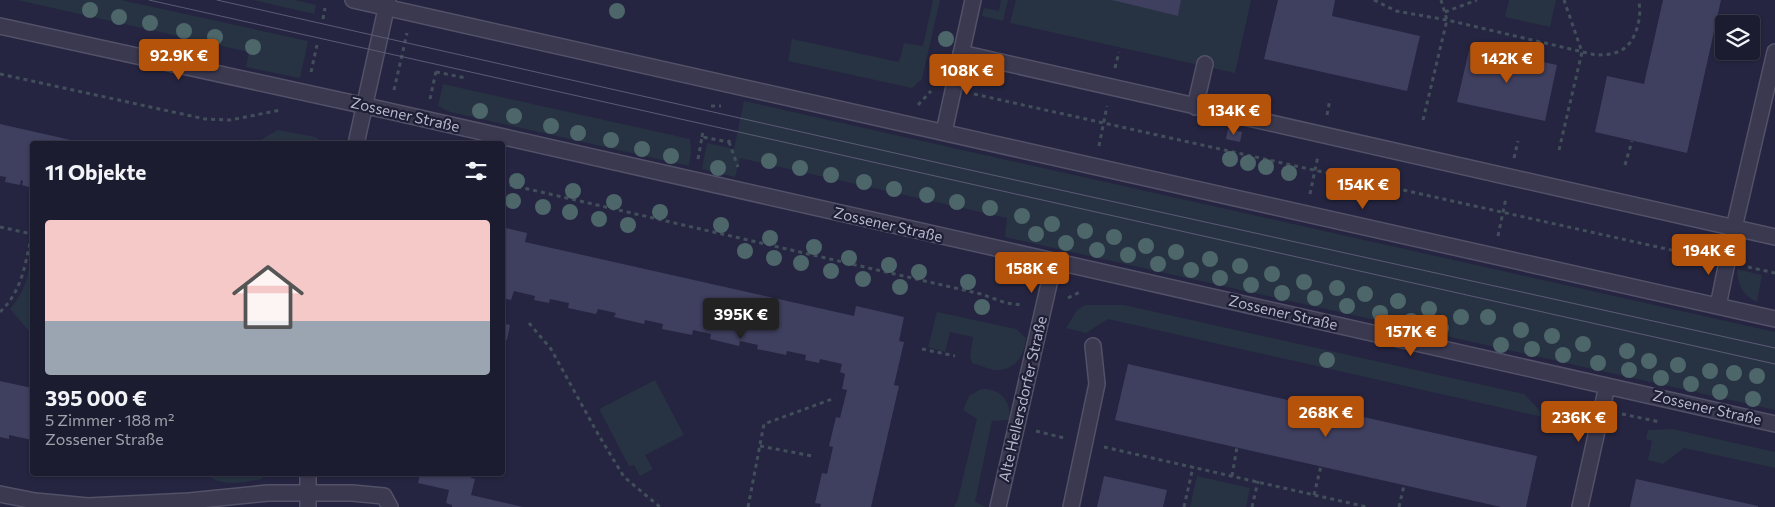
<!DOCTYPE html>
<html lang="de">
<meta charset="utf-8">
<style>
body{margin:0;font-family:Commissioner,sans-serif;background:#29293d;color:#f1f3f6;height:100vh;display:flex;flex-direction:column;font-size:19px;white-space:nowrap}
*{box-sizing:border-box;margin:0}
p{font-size:16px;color:#a0a1ab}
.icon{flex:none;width:28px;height:28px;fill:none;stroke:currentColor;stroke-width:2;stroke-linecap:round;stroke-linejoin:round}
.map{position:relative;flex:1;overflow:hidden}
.side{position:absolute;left:30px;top:141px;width:475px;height:335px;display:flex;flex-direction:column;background:#1c1c31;border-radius:5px;box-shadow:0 1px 4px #0004,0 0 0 1px #3a3a4d}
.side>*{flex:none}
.fabs{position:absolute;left:1715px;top:15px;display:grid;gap:10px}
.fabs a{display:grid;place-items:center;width:45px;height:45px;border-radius:5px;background:#1c1c31;box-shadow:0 1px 4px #0004,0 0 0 1px #3a3a4d;font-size:25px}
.price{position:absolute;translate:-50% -42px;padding:0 11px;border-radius:5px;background:#b45309;color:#fff;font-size:16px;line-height:32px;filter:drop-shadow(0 1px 2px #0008)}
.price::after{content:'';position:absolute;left:50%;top:30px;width:15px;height:11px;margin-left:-8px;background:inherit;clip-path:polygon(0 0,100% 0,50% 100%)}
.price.on{background:#222;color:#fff}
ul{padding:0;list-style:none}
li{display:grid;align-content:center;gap:10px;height:265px;padding:0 15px}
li+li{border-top:1px solid #3a3a4d}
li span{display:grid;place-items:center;height:155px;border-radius:5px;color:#555}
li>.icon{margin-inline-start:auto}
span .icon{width:90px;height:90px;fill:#fffc;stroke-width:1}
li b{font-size:21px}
h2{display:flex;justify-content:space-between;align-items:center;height:60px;padding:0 15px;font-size:21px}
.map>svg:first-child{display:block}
.green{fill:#273342}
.building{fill:#3f3f5f}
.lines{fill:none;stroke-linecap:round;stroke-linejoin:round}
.minor-casing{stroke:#525168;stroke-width:18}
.path{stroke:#424f5b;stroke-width:3;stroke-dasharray:4 4;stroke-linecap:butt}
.minor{stroke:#3a3950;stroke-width:15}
.tram{stroke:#5c5b77;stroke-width:1}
.tree{fill:#4d666a}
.labels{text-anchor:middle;stroke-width:4.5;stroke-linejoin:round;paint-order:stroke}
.street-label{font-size:15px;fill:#b7b6cb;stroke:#1e1e36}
</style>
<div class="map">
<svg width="1775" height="507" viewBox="0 0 1775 507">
<rect width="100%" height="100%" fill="#252541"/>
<path class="green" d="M17,0H121L308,41L300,78L246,67L249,52Z
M253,0H295L316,5L314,14Z
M933,0H940L922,79L912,88L788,61L792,39L899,62L904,43L923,46Z
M1001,0H1008L1003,21L982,16L984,8L999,11Z
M1016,0H1251L1235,73L1010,23Z
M1509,0H1556L1550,27L1505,17Z
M443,84L690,139L691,153L689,166L450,112L438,106Z
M744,101L1775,332V410L1005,237L1007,218L740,158L735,177L702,169L707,143L734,149Z
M278,130L315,137L319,139L320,144H253Z
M29,268L32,269V329L29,331L10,309C21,296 26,285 29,268Z
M1737,269L1762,275L1757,302C1743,295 1737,285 1737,269Z
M1085,305H1124L1524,394L1547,418L1108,319L1086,333L1066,328L1077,310Z
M937,312L1016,329L1026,338C1024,354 1018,368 999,370C991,371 980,365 972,363L970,356L973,337L950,332L945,352L928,347Z
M655,380L684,435L645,455L653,469L640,476L634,465L629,466L599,409Z
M981,389C1000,388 1012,401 1009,420L992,421L975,502L986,507H954L958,499L977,419L963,410L969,396Z
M1672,429L1775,452V468L1684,448L1663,464L1648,460L1652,441L1646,439L1648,430Z
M206,474H262V479C243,482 222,488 206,474Z
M1197,476L1250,488L1246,507H1190Z"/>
<path class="building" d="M1112,0H1181L1178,16Z
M1278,0H1335L1332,16L1420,36L1407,91L1264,59Z
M1663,0H1721L1687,153L1595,132L1607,76L1644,84Z
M1470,46L1557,65L1545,121L1457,102Z
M0,124L84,143V144H32V188L22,185L23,181L21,180L20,185L5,182L6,177L0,176Z
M1228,129L1242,132L1240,142L1226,139Z
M502,227L527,233L525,242L854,316L856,306L904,317L899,341L904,342L894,385L899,386L871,507H820L821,504L815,503L822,473L827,474L833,447L829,446L836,417L840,418L847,390L842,389L845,374L840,372L842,364L820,359L819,363L805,360L806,355L787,351L786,355L757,349L758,345L740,341L739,346L710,339L711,334L693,330L692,335L662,329L663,324L645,320L644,324L614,317L616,313L598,309L596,314L568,308L569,303L550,299L549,303L534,300L535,296L514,291L511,300L502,298Z
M502,323L510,325L507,340L502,339Z
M1128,364L1537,456L1526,507H1501L1115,420Z
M0,381L32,388V440L9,435V439L0,437Z
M420,474H472L471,478L475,479L471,495L523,507H452V505L446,503L449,490L418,483Z
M1104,476L1167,490L1163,507H1097Z
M1636,479L1758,506V507H1630Z"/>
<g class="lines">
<defs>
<path id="minor" d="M353,0L1775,319
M0,26L389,111L1775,424
M961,53L1775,237
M1195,107L1205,64
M944,132L973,0
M356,144L388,0
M1718,306L1734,228L1775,52
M0,494L35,501L88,506L189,501L268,493H352L384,496L390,507
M308,507V474
M998,507L1054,262
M1071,507L1097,384L1093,346
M1580,507L1607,386"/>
</defs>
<use href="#minor" class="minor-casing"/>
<path class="path" d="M1374,0L1396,11L1447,20L1596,55C1607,55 1619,54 1627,46C1637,37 1643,12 1638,0
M1445,12L1477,0
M323,19L325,8
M1115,68L1119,52
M311,72L317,45
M436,72L466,78
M0,74L205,119L230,120L281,110
M394,90L407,33
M974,94L1707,258
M430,99L436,71
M918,105L931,91
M711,106H721
M1327,115L1330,99
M1423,120L1447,20L1441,0
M702,137L703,130
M729,142L738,167
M1099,146L1107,106
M1559,150L1582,52L1564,0
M1514,158L1518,141
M698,159L702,137L729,142L731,136
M1625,165L1632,141
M502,183L981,294L1006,303L1022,305
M1310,194L1318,156
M0,227L32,234
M1498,236L1506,198
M1748,267L1775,273
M1068,298L1082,291
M0,312C23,290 25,263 32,234
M529,323L551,349L598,434L624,477L660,507
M922,349L955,356
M1333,410L1336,400
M1622,414L1660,422
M1036,431L1064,438
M760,446L812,456
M1104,447L1367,507
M1232,476L1237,447
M1314,495L1321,466
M748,507L764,424L835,398
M1184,507L1193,467
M1252,507L1258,481
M1399,507L1404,485"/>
<use href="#minor" class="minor"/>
<path class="tram" d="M149,0L1775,364
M217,0L970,170L1775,348"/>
</g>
<g class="tree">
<circle cx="90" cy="10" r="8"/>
<circle cx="617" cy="11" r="8"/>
<circle cx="119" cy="17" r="8"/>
<circle cx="150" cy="23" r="8"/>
<circle cx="184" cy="31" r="8"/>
<circle cx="215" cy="37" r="8"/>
<circle cx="946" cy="39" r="8"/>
<circle cx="253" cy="47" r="8"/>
<circle cx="942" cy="64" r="8"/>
<circle cx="480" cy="111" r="8"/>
<circle cx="514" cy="116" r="8"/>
<circle cx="551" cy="126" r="8"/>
<circle cx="578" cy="133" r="8"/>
<circle cx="611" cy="140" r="8"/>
<circle cx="642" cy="149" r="8"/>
<circle cx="671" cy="156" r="8"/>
<circle cx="1230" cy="159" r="8"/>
<circle cx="769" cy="161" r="8"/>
<circle cx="1248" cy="163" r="8"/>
<circle cx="1266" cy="167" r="8"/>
<circle cx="718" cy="168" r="8"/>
<circle cx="800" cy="168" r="8"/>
<circle cx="1289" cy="173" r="8"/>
<circle cx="831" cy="175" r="8"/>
<circle cx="517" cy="181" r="8"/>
<circle cx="864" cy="182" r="8"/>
<circle cx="894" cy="189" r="8"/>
<circle cx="573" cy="191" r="8"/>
<circle cx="927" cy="195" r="8"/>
<circle cx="513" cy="201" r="8"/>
<circle cx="614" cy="202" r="8"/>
<circle cx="957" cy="202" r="8"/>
<circle cx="543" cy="207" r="8"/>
<circle cx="990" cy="208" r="8"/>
<circle cx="570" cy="212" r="8"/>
<circle cx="660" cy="212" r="8"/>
<circle cx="1022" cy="216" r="8"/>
<circle cx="599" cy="219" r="8"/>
<circle cx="1052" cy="224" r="8"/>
<circle cx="628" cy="225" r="8"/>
<circle cx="721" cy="225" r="8"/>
<circle cx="1085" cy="231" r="8"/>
<circle cx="1036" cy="234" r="8"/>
<circle cx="1114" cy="237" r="8"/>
<circle cx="770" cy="238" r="8"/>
<circle cx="1066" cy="243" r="8"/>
<circle cx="1146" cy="246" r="8"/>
<circle cx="814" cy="247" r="8"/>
<circle cx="1097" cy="250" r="8"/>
<circle cx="745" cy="251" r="8"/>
<circle cx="1176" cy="252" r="8"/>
<circle cx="1128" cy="255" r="8"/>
<circle cx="774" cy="258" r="8"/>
<circle cx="849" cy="258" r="8"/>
<circle cx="1210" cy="259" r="8"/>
<circle cx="801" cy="263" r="8"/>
<circle cx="1158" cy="264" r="8"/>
<circle cx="889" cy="265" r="8"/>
<circle cx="1240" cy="266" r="8"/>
<circle cx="1191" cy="270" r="8"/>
<circle cx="831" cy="271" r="8"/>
<circle cx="919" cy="272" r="8"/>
<circle cx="1272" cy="274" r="8"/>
<circle cx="1220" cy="278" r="8"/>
<circle cx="863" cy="279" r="8"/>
<circle cx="968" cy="282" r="8"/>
<circle cx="1304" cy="282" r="8"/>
<circle cx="1251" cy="285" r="8"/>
<circle cx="900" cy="287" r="8"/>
<circle cx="1337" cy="288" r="8"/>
<circle cx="1282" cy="293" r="8"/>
<circle cx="1365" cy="294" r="8"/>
<circle cx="1315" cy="298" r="8"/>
<circle cx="1398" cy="301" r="8"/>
<circle cx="1347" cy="306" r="8"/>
<circle cx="982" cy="307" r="8"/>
<circle cx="1429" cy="309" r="8"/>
<circle cx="1380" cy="313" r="8"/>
<circle cx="1461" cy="317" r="8"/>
<circle cx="1488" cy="317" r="8"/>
<circle cx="1411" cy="321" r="8"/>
<circle cx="1441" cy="328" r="8"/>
<circle cx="1521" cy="330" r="8"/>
<circle cx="1552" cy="336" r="8"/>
<circle cx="1583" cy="344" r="8"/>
<circle cx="1501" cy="345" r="8"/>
<circle cx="1532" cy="349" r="8"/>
<circle cx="1627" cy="351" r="8"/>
<circle cx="1563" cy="355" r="8"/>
<circle cx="1327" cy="360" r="8"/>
<circle cx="1649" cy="361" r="8"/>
<circle cx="1598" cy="363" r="8"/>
<circle cx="1678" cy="365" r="8"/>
<circle cx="1629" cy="370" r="8"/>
<circle cx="1710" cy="371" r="8"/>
<circle cx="1734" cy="373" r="8"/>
<circle cx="1757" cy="376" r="8"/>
<circle cx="1661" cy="378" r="8"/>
<circle cx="1691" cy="384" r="8"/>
<circle cx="1720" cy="392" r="8"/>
<circle cx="1753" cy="399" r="8"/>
</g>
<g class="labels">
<g class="street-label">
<text transform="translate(405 115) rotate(13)" y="5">Zossener Straße</text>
<text transform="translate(888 225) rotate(13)" y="5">Zossener Straße</text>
<text transform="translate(1283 313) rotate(13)" y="5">Zossener Straße</text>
<text transform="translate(1023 399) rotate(-77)" y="5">Alte Hellersdorfer Straße</text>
<text transform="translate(1707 408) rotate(13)" y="5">Zossener Straße</text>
</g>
</g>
</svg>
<div class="fabs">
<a><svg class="icon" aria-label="layers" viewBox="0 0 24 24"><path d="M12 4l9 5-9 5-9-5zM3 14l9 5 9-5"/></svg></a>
</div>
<b class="price" style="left:179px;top:81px">92.9K €</b>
<b class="price" style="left:1507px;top:84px">142K €</b>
<b class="price" style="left:967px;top:96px">108K €</b>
<b class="price" style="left:1234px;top:136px">134K €</b>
<b class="price" style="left:1363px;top:210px">154K €</b>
<b class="price" style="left:1709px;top:276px">194K €</b>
<b class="price" style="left:1032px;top:294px">158K €</b>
<b class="price on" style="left:741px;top:340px">395K €</b>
<b class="price" style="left:1411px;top:357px">157K €</b>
<b class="price" style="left:1326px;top:438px">268K €</b>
<b class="price" style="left:1579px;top:443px">236K €</b>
<section class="side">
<h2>11 Objekte<svg class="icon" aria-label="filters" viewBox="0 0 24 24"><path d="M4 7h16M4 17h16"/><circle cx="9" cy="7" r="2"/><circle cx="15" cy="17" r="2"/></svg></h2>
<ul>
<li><span style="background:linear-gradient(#f6c9c9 65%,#9aa5b1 0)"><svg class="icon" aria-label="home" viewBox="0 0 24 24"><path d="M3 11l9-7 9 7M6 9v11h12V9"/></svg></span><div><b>395 000 €</b><p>5 Zimmer · 188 m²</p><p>Zossener Straße</p></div></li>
</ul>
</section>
</div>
